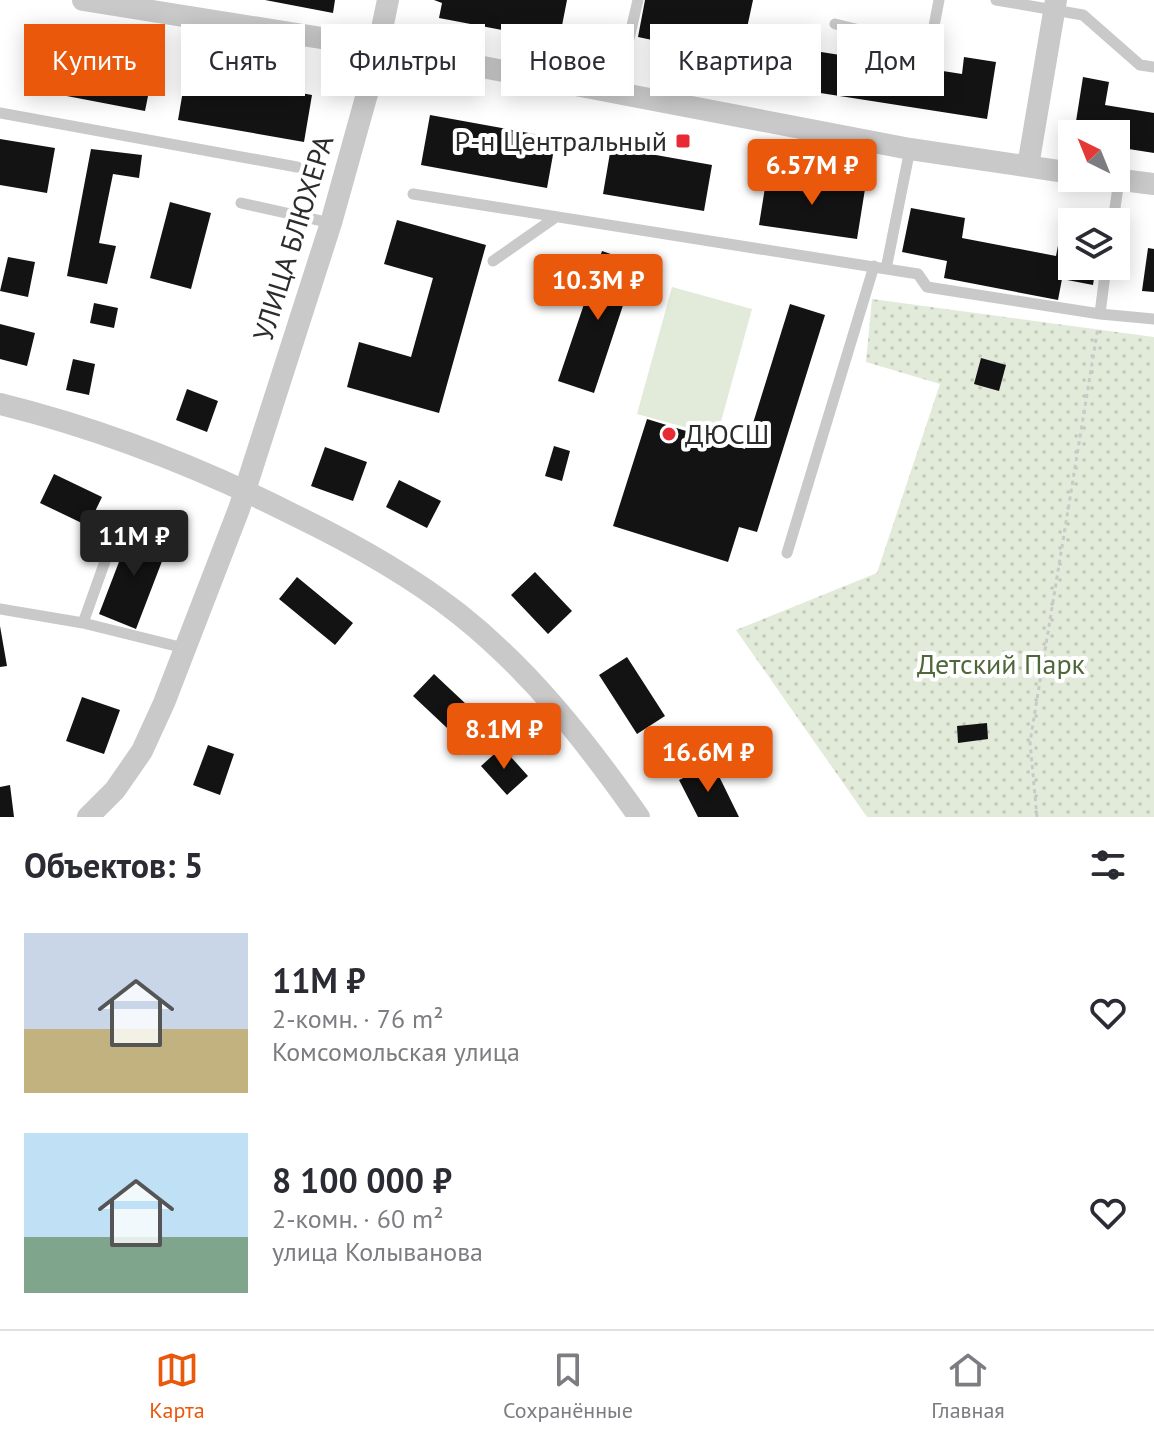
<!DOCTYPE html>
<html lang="ru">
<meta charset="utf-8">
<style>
body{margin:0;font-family:"PT Sans",sans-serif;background:#f7f7f7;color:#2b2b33;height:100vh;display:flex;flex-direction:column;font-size:30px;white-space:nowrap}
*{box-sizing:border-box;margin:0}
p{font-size:26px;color:#7c7c81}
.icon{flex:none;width:44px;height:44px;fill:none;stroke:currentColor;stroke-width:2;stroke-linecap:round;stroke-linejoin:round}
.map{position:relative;height:817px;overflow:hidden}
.sheet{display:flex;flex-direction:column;background:#fff;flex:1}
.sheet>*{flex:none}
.top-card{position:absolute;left:24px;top:24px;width:1106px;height:72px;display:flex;gap:16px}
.needle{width:52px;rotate:317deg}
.buttons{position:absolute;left:1058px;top:120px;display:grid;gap:16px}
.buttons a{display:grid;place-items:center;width:72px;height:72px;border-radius:0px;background:#fff;box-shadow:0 4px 20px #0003;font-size:40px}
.price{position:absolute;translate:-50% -68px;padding:0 18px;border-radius:8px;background:#ea580c;color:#fff;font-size:26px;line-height:52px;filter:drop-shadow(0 2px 4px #0008)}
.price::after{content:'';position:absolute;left:50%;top:48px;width:24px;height:18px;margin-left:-12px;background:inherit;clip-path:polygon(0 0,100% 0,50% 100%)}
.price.active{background:#222;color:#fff}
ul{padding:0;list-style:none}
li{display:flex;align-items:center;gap:24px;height:200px;padding:0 24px}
li span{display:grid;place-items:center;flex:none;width:224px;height:160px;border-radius:0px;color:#555}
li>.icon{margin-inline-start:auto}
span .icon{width:96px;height:96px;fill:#fffc;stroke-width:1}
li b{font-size:34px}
h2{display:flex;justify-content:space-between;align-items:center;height:96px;padding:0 24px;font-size:34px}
.pill{padding:0 28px;border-radius:0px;background:#fff;box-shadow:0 4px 20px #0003;font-size:28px;line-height:72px}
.pill.active{background:#ea580c;color:#fff}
.menu{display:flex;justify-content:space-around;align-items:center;height:112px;border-top:2px solid #e1e1e2;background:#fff;font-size:22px;color:#7c7c81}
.menu a{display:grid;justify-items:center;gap:4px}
.menu .active{color:#ea580c}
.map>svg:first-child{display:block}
.park{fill:url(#park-dots)}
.garden{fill:#e2ead9}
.building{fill:#131313}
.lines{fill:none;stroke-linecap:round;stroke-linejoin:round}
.path{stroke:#c9c9c9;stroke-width:3;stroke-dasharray:4 4;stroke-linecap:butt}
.lane{stroke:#c9c9c9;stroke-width:11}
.street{stroke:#c9c9c9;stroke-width:22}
.poi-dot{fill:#e82936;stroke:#fff;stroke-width:3}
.labels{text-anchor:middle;stroke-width:8;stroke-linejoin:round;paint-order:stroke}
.poi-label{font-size:28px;fill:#2c2c2c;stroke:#fff;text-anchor:end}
.street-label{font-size:28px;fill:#2c2c2c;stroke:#fff}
.park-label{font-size:28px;fill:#4f6839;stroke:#fff}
</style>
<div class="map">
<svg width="1154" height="817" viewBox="0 0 1154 817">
<defs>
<pattern id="park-dots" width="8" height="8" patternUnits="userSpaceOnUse" patternTransform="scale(2)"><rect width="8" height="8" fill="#e2ead9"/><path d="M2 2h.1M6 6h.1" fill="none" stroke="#c2c9ba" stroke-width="1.8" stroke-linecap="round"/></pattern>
</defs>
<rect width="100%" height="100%" fill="#fff"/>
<path class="park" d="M872,299L1154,337V817H867L736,630L877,573L940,384L866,362Z"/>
<path class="garden" d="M672,287L752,309L717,436L637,414Z"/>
<path class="building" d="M265,0H335L333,13Z
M434,0H567L559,41L439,18L442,3Z
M645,0H753L741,56L721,52L723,42L660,30L657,41L638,37Z
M821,52L962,74L964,57L996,62L987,119L814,92Z
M59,53L153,71L145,111L51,93Z
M186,73L312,95L304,142L178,120Z
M1083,77L1109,82L1105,105L1154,113V153L1116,147V134H1074Z
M430,115L556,138L547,188L421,165Z
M0,139L55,148L47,193L0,185Z
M611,147L712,165L704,211L603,194Z
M91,149L142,155L139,178L113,174L99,243L116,246L107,284L67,276Z
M767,175L865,189L857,239L759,225Z
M170,202L211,213L191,289L150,278Z
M911,208L965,218L962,238L1056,256L1060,235L1072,238V266H1096L1093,285L1062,279L1058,300L944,278L947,261L902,252Z
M397,220L486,245L439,413L347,387L359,342L411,357L433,278L384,264Z
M1148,248L1154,249V292L1142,291Z
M602,251L637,263L594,393L558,381Z
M8,257L35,262L28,297L0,291Z
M94,303L118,308L114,328L90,323Z
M790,304L825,315L757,532L739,527L728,562L613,526L647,419L745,449Z
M0,324L35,333L27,366L0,359Z
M981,358L1006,365L999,391L974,384Z
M73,359L95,364L89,395L66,390Z
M187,389L218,401L207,432L176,420Z
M554,446L570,451L562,481L545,476Z
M325,447L367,462L353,501L311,486Z
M54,474L102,497L88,526L40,503Z
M399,480L441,501L427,528L386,507Z
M132,528L169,543L136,629L99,614Z
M535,572L572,611L548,634L511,595Z
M297,577L353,623L335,645L279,599Z
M0,626L7,666L0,667Z
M627,657L665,716L637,734L599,675Z
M434,674L483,720L462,742L413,696Z
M82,697L120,710L104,754L66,741Z
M987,723L988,739L958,743L957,726Z
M208,745L234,754L220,795L193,785Z
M502,747L528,776L507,795L481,766Z
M713,764L739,817H698L679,780Z
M10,785L14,817H0V787Z"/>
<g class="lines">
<path class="path" d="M1037,817L1030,742L1098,327"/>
<path class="lane" d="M996,0L1083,15L1140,65L1154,67
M835,24L930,47L939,0
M616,94L638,0
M0,113L297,167
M413,194L918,274L927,287L1100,314L1154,319
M241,203L331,223
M1113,222L1119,180
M493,261L556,217
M886,269L910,149
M1100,314L1106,266
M787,553L874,266
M0,609L83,623L184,648
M83,623L113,539"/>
<path class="street" d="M83,0L378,47L910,149L1072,173
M1028,166L1056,0
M1106,178L1154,184
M0,404C101,429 201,468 294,515C352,543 408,574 459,614C531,671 587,743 639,817
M88,817L115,790L142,751L164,703L239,509L331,223L372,76L388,0"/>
</g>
<g class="poi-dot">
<rect x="675" y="133" width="16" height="16" rx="4"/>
<circle cx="669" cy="434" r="8"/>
</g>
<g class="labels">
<g class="poi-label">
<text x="667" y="151">Р-н Центральный</text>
<text x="685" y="444" text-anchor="start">ДЮСШ</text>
</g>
<g class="street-label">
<text transform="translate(293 238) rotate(-73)" y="10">УЛИЦА БЛЮХЕРА</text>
</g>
<g class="park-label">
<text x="1001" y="674">Детский Парк</text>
</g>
</g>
</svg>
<div class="buttons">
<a><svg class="needle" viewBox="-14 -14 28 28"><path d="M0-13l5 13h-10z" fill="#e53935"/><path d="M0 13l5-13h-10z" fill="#7c7c81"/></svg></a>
<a><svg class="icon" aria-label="layers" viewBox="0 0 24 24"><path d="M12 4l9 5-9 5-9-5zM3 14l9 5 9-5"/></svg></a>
</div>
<b class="price" style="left:812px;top:207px">6.57M ₽</b>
<b class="price" style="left:598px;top:322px">10.3M ₽</b>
<b class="price active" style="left:134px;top:578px">11M ₽</b>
<b class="price" style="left:504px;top:771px">8.1M ₽</b>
<b class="price" style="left:708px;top:794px">16.6M ₽</b>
<div class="top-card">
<a class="pill active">Купить</a>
<a class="pill">Снять</a>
<a class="pill">Фильтры</a>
<a class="pill">Новое</a>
<a class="pill">Квартира</a>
<a class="pill">Дом</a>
</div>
</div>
<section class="sheet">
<h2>Объектов: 5<svg class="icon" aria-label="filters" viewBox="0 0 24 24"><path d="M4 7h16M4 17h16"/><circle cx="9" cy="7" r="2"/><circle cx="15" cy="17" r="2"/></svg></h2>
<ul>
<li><span style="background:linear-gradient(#c9d6e8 60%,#c2b280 0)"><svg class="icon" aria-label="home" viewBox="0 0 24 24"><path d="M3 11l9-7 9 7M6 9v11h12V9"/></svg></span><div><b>11M ₽</b><p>2-комн. · 76 m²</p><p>Комсомольская улица</p></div><svg class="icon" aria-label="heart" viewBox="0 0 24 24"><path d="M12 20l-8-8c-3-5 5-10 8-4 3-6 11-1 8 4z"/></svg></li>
<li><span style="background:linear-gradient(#bfe0f5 65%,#7fa58c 0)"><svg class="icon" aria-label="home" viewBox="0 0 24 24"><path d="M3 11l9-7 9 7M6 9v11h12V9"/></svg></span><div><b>8 100 000 ₽</b><p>2-комн. · 60 m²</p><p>улица Колыванова</p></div><svg class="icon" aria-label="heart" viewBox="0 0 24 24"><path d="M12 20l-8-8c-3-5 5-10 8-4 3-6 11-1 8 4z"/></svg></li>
</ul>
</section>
<nav class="menu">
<a class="active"><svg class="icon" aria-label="map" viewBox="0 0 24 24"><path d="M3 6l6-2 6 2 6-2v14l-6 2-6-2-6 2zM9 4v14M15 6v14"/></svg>Карта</a>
<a><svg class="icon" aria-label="saved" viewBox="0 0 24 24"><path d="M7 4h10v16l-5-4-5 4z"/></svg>Сохранённые</a>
<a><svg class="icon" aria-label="home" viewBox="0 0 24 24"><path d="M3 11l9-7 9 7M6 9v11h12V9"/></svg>Главная</a>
</nav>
